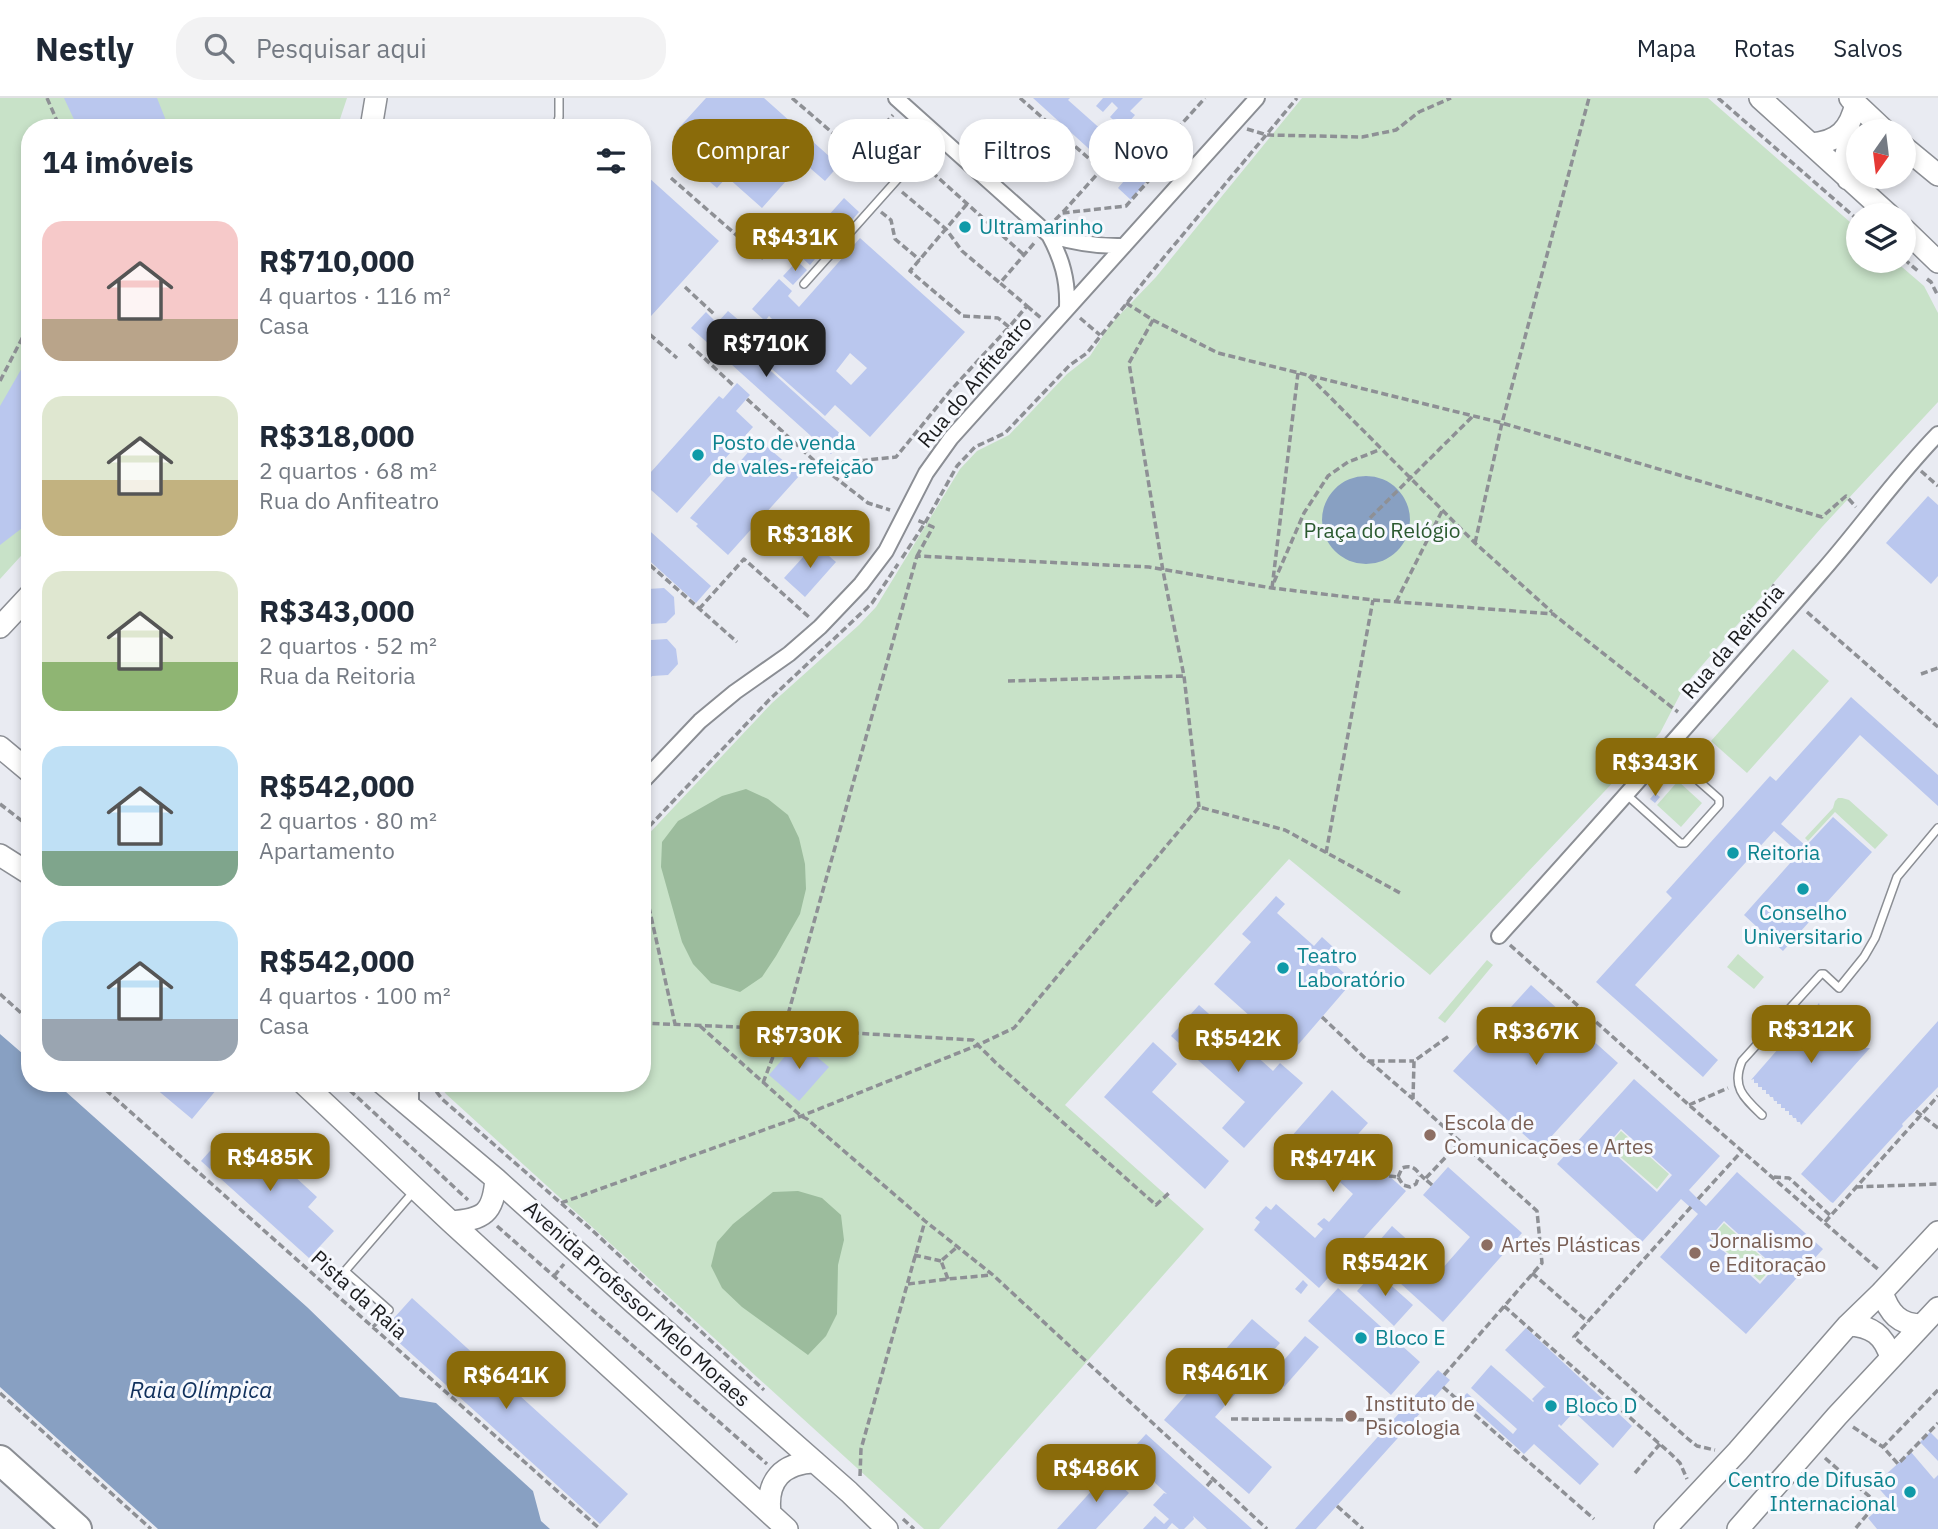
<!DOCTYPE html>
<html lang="pt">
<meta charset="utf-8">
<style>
body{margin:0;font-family:"IBM Plex Sans",sans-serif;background:#f2f2f3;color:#1f2937;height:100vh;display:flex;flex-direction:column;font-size:26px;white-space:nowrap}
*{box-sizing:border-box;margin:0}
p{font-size:23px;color:#747a83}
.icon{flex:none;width:38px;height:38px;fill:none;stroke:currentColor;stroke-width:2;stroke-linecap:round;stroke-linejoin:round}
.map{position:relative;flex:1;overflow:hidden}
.details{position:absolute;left:21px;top:21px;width:630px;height:973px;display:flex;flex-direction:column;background:#fff;border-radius:28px;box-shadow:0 4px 10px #0003}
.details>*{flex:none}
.top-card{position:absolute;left:672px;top:21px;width:665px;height:63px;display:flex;gap:14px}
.needle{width:46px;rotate:194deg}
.fabs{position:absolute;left:1846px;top:21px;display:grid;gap:14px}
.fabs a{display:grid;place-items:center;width:70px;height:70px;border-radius:50%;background:#fff;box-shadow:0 4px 10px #0003;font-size:35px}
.price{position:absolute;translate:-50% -60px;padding:0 16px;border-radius:14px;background:#8a6b0a;color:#fff;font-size:23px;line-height:46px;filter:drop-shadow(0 2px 4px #0008)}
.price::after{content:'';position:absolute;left:50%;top:42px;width:21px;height:16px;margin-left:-10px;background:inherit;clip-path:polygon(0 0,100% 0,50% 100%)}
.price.active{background:#222;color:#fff}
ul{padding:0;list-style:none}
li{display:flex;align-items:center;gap:21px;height:175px;padding:0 21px}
li span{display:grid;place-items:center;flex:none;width:196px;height:140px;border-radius:21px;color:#555}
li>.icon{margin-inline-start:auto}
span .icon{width:84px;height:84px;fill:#fffc;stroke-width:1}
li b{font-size:30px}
h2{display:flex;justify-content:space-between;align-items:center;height:84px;padding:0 21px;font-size:30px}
.chip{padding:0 24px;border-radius:28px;background:#fff;box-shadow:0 4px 10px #0003;font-size:24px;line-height:63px}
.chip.active{background:#8a6b0a;color:#fff}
header{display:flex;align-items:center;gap:42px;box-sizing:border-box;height:98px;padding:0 35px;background:#fff;border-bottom:2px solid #e0e1e3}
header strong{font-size:33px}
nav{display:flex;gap:38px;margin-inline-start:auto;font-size:24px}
.search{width:490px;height:63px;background:#f2f2f3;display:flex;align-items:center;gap:18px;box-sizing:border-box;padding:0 24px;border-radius:28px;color:#747a83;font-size:26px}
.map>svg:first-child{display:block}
.green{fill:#c8e2c8}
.forest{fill:#9cbc9d}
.water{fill:#88a0c2}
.building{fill:#bac7ee;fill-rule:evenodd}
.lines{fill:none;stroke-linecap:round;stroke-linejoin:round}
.lane-casing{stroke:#8b8e94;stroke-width:10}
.street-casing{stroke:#8b8e94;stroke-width:18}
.secondary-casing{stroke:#8b8e94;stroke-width:24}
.highway-casing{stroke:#8b8e94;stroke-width:32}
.path{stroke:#8e9095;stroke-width:3.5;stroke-dasharray:7 3.5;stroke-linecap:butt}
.lane{stroke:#fff;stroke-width:7}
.street{stroke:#fff;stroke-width:14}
.secondary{stroke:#fff;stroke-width:21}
.highway{stroke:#fff;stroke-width:28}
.culture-dot{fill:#0f9aa8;stroke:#f7f9fe;stroke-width:2.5}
.education-dot{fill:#8d6e63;stroke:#f7f9fe;stroke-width:2.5}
.labels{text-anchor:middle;stroke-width:6;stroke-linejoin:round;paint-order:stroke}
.culture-label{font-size:21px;fill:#0d838f;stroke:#f7f9fe;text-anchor:start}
.street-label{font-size:21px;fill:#1b1c1e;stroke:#f7f9fe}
.park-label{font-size:21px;fill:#2b5a30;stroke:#f7f9fe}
.education-label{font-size:21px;fill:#785e54;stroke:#f7f9fe;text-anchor:start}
.water-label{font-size:23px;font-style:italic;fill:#10305c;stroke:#f7f9fe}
</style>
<header>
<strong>Nestly</strong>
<div class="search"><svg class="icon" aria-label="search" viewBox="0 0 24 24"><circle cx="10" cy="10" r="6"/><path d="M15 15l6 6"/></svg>Pesquisar aqui</div>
<nav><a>Mapa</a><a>Rotas</a><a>Salvos</a></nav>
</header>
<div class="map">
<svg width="1938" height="1431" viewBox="0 0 1938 1431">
<rect width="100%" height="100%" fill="#e9ebf2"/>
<path class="green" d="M0,0H347L337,30H30V448L0,481Z
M1302,0H1708L1858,131V163H1895L1924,188L1938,215V304L1822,429L1685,587L1660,635L1430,877L1289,761L1065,1007L1204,1131L939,1431H924L446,996L438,985H642V743L772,605L859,527L876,509L960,371L977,353L1009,337L1067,276L1090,258L1110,227L1156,179Z
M1793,551L1829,583L1747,675L1711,643Z
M1678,683L1702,705L1681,729L1657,707Z
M1838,700H1842L1849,702L1888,737L1875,751L1835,714L1808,743L1805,740L1833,710L1835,703Z
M1738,856L1764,879L1754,891L1727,869Z
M1487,862L1493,867L1445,925L1438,920Z
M1621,1033L1669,1076L1657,1091L1608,1048Z
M1724,1125L1773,1169L1760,1183L1711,1140Z"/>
<path class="forest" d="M746,691L768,701L788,717L799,740L805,766L806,791L800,816L776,858L762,879L740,894L711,885L693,866L682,844L661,769L662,744L678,723L722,698Z
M798,1093L822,1100L841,1117L844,1142L838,1167L837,1216L826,1238L808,1257L742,1209L722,1190L711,1168L717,1144L733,1126L773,1094Z"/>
<path class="water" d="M1322 422a44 44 0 1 1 88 0a44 44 0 1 1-88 0Z
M0,936L30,962V985H56L307,1209L400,1299L436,1305L533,1393L541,1423L550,1431H158L0,1289Z"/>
<path class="building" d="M64,0H157L169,30H78Z
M706,0H764L839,67L825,83L803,64L762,110L727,79L717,90L689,66L700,54L676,33Z
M1033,0H1070L1068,2L1113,42L1098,59Z
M1103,0H1143L1130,13L1135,17L1123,31L1110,19L1118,10L1112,4L1103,14L1096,8Z
M1141,63L1154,74L1131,102L1118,90Z
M648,79L719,143L642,228V86Z
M844,100L859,114L835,142L819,128Z
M815,140L825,149V156L820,155L810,167L800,158Z
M860,140L965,234L870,339L835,307L825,318L755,256L780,229L769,218L765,223L752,211L779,181L792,193L788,198L799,209ZM850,255L867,270L851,287L836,273Z
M797,163L807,172L793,187L783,178Z
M728,213L741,224L730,236L845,340L831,356L691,230L706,214L717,225Z
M30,256V424L0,447V308Z
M642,271L649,278L642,286Z
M737,285L750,297L736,313L753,329L677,415L642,384L719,298L723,301Z
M642,292L650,299L642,308Z
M759,342L800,377L728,457L696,428L698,426L690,420Z
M1928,398L1938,407V478L1931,486L1886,445Z
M784,423L799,437L783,454L769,441Z
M642,426L711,488L696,505L642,456Z
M815,446L836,464L805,499L784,480Z
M642,471L648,476V491L664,490L674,499L675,516L666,525L650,526L651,542L667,541L676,551L678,566L668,577L652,578L645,586L646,602L642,606Z
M1851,599L1938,677V708L1860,637L1781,726L1806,748L1833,719L1872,754L1783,853L1744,817L1799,755L1774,733L1635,887L1718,962L1703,979L1596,884L1672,800L1666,794L1770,678L1776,683Z
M1655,695L1660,699L1655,705L1650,701Z
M1276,798L1285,806L1277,815L1314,848L1322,839L1333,849L1325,858L1353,883L1291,955L1274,939L1263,951L1250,939L1252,937L1242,928L1251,919L1214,886L1251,844L1242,836Z
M1531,887L1618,965L1540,1051L1453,973Z
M1819,905L1820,908H1824V912H1828L1827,915H1831L1832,919H1835L1836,922H1839V926L1843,925V929H1847V933L1851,932V936H1854L1855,939H1858L1859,943H1862L1863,946H1866V950H1870L1801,1027L1800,1024H1797L1796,1020H1793L1792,1017H1789V1013H1785V1010H1781V1006H1777V1003H1774L1773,999H1770L1769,996H1766V992H1762V989H1758V985H1754V981L1751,982L1793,934L1800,941L1809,930L1803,924Z
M1199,907L1273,973L1280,965L1303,985L1244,1050L1222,1030L1245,1004L1171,938Z
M1938,923V989L1902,1026L1903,1028L1833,1105L1831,1104L1801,1076Z
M798,943L829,969L799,1003L769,977Z
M1153,944L1177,966L1152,994L1229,1063L1205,1091L1104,999Z
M1634,981L1720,1058L1689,1092L1698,1101L1706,1108L1737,1074L1823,1151L1746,1236L1660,1159L1698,1116L1681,1101L1642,1144L1557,1066ZM1621,1031L1672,1077L1657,1094L1606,1048ZM1724,1123L1775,1169L1760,1186L1709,1140Z
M149,985H222L192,1021Z
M1332,992L1368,1025L1351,1044L1406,1093L1319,1190L1254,1132L1260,1124L1255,1120L1266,1108L1271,1112L1276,1106L1315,1140L1323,1131L1317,1126L1324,1120L1329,1124L1353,1096L1291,1039Z
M226,1035L256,1063L266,1052L317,1099L308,1109L334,1133L309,1160L201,1063Z
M1448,1069L1522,1135L1443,1224L1368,1156L1392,1128L1441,1172L1470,1139L1423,1097Z
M1375,1173L1413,1207L1394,1228L1357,1193Z
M1303,1182L1308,1187L1301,1196L1295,1191Z
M1338,1190L1420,1264L1391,1297L1308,1223Z
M412,1200L628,1396L600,1426L384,1231Z
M1252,1221L1280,1245L1215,1319L1272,1369L1249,1396L1164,1322Z
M1526,1230L1632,1328L1613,1350L1572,1312L1570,1314L1572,1316L1561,1328L1559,1326L1558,1328L1599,1366L1580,1387L1534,1346L1524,1356L1462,1300L1467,1295L1513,1336L1517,1331L1471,1290L1491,1267L1533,1304L1534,1303L1532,1301L1544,1289L1546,1290L1505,1252Z
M1305,1238L1319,1249L1284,1289L1270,1278Z
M1438,1272L1450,1282L1316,1431H1295Z
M1930,1334L1938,1342V1363L1920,1344Z
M1146,1336L1187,1373L1252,1431H1207L1193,1418L1194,1421L1184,1431H1179L1172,1425L1167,1431H1143L1155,1418L1164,1426L1169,1421L1153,1407L1164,1395L1167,1396L1126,1358Z
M1911,1354L1934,1381L1938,1377V1431H1877L1868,1420L1889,1402L1875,1386Z
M1102,1371L1129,1395L1096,1431H1057L1095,1389L1090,1385Z"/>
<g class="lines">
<defs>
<path id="lane" d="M556,30L559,19V0
M804,186L937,37
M1627,697L1678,743L1680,745H1685L1719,707V701L1666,654
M1762,1017C1744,1000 1731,989 1742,963L1821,876H1824L1839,890L1864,859L1875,840L1897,779L1938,730
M389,1212L345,1173L415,1092"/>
<path id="street" d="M896,0L1049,137C1062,161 1068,182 1067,209
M1049,137C1075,145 1097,149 1124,148
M642,684L700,623L735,594L789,556L820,529L861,486L886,453L926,375L951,340L1257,0
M1499,838C1607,719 1713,599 1819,477C1860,431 1895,380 1938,336
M411,985V1011"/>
<path id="secondary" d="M1760,0L1889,117
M1850,0L1885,33
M371,30L376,0
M1811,46C1838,44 1850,32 1856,5
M1904,49L1938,77
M1848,81C1843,64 1843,50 1858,39
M1904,131L1938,164
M0,529L30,497
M0,649L30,674
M0,757L30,776
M303,985L451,1124L787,1431
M382,985L496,1081L635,1206L849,1394L887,1431
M451,1124C484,1121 493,1116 496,1081
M1882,1194C1889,1215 1899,1227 1922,1227
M1848,1227C1872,1228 1884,1237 1891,1260
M770,1415C766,1382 783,1365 815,1364
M1665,1431L1738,1353L1848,1227L1882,1194L1938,1134
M1738,1431L1837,1318L1938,1210"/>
<path id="highway" d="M0,1362L77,1431"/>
</defs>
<use href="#lane" class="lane-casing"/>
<use href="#street" class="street-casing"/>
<use href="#secondary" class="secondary-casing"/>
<use href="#highway" class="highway-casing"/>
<path class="path" d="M47,0L60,30
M792,0L885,80
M1020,0L1102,72
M1718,0L1858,122
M882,30L908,53
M1247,31L1267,37L1362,39L1396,32L1419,14L1451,0
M924,67L1024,157
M843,73L893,17
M671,80L765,162
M902,94L946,131L962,153L1000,185
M967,106L910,173L963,218L998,220L1009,229L1027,208L1000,185L1036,143
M881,114L891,122L895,141L920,162
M1063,114L1128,42L1149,61
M1055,122L1062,115L1126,108L1160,70L1150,61L1205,0
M1904,161L1918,173
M1927,181L1931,184L1938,198
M685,189L715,217
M1126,205L1153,222L1218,255L1502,325L1822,419L1846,398L1856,409
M1027,208L1041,220
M1080,220L1100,237
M1153,222L1129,265L1163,473L1184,578L1199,709
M642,239L647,234L677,260
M689,246L734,288
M1309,278L1475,445L1552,514
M0,283L30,225
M747,301L819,367L868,405L890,412
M819,367L896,359L950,293L1009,229
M1921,373L1938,388
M1370,420L1473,318
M1475,445L1502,325L1589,0
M917,458L933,429L917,422
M642,460L737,544
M902,460L925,425L957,368L975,349L1005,335L1070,267L1087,255L1150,176L1297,0
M1274,484L1304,415L1328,378L1348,364L1379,352
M1772,487L1785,496
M1272,490L1298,275
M1396,504L1442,413
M699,511L744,461L810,520
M1807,514L1938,629
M26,529L30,547
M1921,576L1938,570
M1008,583L1184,578
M0,706L30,729
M642,736L769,602L872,505L898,466
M1326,755L1373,502
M642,778L675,926
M1510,847L1689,1007L1880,1173
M0,896L30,923
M1322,919L1368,963H1414
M642,925L784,931L973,942L996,965L1156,1107L1169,1095
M700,928L801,1018L807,1021L925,1123L993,1177L1267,1431
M1369,963L1413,1001
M98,985L600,1431
M342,985L468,1102
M430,985L442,1001L594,1134L764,1292
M763,985L785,927L917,458L1149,469L1272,490L1373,502L1553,516L1678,614
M1689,1007L1728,990
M1916,1013L1938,1030
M1389,1078L1398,1079
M1398,1079L1402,1070C1415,1065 1417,1075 1425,1081
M1398,1079L1403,1087L1410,1089L1416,1086L1419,1078
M1774,1079L1789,1080L1831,1118
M1432,1087L1425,1081L1460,1044
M1856,1089L1938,1086
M1698,1101L1742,1053
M561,1105L794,1021L978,947L1014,930L1199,709L1285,732L1402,796
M1691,1109L1574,1239L1687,1340L1697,1348L1715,1352
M1825,1124L1938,998
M497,1128L767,1366
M914,1157L941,1163
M1532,1175L1588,1224
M554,1178L564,1166
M948,1181L941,1163L957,1149
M908,1186L948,1181L991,1177
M1504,1208L1671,1356L1680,1365L1687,1381
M373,1229L383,1219
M1444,1277L1542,1165L1537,1113L1413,1001L1414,963L1449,938
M1443,1289L1594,1421
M1938,1292L1883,1349L1898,1366L1938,1325
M0,1295L151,1431
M1231,1321L1392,1322
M1853,1329L1883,1349
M1825,1360L1877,1405L1855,1431
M1635,1375L1660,1346
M860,1378L861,1351L925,1123
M1207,1388L1213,1381
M1337,1408L1363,1431
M903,1421L914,1431"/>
<use href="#lane" class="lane"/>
<use href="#street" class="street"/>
<use href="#secondary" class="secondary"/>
<use href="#highway" class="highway"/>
</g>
<g class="culture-dot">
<circle cx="965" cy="129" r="7"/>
<circle cx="698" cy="357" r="7"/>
<circle cx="1733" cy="755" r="7"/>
<circle cx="1803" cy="791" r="7"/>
<circle cx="1283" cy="870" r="7"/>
<circle cx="1361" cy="1240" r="7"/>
<circle cx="1551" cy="1308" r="7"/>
<circle cx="1910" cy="1394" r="7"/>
</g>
<g class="education-dot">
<circle cx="1430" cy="1037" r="7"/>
<circle cx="1487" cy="1147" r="7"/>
<circle cx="1695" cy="1155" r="7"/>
<circle cx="1351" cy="1318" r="7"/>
</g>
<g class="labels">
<g class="culture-label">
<text x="979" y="136">Ultramarinho</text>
<text x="712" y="352">Posto de venda<tspan x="712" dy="24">de vales-refeição</tspan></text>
<text x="1747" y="762">Reitoria</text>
<text x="1803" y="822" text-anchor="middle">Conselho<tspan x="1803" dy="24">Universitario</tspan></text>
<text x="1297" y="865">Teatro<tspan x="1297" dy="24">Laboratório</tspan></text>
<text x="1375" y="1247">Bloco E</text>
<text x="1565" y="1315">Bloco D</text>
<text x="1896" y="1389" text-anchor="end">Centro de Difusão<tspan x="1896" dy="24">Internacional</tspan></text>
</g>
<g class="street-label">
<text transform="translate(975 284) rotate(-50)" y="7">Rua do Anfiteatro</text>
<text transform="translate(1733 544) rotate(-49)" y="7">Rua da Reitoria</text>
<text transform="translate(359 1197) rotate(42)" y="7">Pista da Raia</text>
<text transform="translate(637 1206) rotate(42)" y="7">Avenida Professor Melo Moraes</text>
</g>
<g class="park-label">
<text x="1382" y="440">Praça do Relógio</text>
</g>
<g class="education-label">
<text x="1444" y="1032">Escola de<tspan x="1444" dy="24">Comunicações e Artes</tspan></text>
<text x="1709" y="1150">Jornalismo<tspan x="1709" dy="24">e Editoração</tspan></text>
<text x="1501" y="1154">Artes Plásticas</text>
<text x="1365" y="1313">Instituto de<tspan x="1365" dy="24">Psicologia</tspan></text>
</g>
<g class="water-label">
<text x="201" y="1300">Raia Olímpica</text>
</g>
</g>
</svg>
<div class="fabs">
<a><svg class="needle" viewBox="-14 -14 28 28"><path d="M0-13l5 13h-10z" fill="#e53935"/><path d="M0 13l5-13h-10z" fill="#747a83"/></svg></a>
<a><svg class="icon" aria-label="layers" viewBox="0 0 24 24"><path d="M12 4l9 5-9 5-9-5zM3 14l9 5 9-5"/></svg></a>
</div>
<b class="price" style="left:795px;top:175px">R$431K</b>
<b class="price active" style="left:766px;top:281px">R$710K</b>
<b class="price" style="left:810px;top:472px">R$318K</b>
<b class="price" style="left:1655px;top:700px">R$343K</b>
<b class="price" style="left:1811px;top:967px">R$312K</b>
<b class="price" style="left:1536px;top:969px">R$367K</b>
<b class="price" style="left:799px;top:973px">R$730K</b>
<b class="price" style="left:1238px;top:976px">R$542K</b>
<b class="price" style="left:270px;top:1095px">R$485K</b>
<b class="price" style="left:1333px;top:1096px">R$474K</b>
<b class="price" style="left:1385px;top:1200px">R$542K</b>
<b class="price" style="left:1225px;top:1310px">R$461K</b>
<b class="price" style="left:506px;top:1313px">R$641K</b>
<b class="price" style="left:1096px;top:1406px">R$486K</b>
<div class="top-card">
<a class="chip active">Comprar</a>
<a class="chip">Alugar</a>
<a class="chip">Filtros</a>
<a class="chip">Novo</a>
</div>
<section class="details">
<h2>14 imóveis<svg class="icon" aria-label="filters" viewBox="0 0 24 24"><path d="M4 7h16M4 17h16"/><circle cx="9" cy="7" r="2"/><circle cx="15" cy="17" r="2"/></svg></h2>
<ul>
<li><span style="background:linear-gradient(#f6c9c9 70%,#b9a48a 0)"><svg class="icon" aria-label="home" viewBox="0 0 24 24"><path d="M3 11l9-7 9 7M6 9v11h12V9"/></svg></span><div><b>R$710,000</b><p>4 quartos · 116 m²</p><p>Casa</p></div></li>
<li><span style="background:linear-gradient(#dfe7d0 60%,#c2b280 0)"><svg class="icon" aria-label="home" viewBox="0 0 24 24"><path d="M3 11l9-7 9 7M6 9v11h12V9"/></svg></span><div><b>R$318,000</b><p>2 quartos · 68 m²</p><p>Rua do Anfiteatro</p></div></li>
<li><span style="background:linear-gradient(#dfe7d0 65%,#8fb573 0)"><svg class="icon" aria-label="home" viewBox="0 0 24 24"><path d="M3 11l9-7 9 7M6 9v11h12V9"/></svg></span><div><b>R$343,000</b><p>2 quartos · 52 m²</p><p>Rua da Reitoria</p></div></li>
<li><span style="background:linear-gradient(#bfe0f5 75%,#7fa58c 0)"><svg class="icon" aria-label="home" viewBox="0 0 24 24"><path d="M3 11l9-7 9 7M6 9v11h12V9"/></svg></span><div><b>R$542,000</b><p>2 quartos · 80 m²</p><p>Apartamento</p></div></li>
<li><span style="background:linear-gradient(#bfe0f5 70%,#9aa5b1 0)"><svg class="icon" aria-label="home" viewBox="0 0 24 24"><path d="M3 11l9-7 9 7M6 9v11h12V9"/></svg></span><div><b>R$542,000</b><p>4 quartos · 100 m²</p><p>Casa</p></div></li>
</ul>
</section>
</div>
